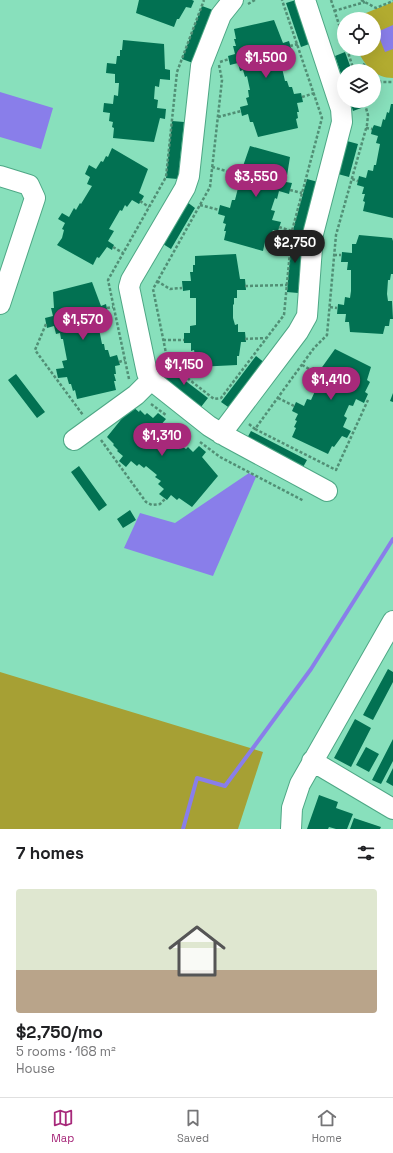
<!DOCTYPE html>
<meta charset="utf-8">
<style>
body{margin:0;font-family:"Space Grotesk",sans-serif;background:#f6f6f6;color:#202124;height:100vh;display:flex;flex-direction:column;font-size:15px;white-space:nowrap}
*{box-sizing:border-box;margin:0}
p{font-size:13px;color:#757577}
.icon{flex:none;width:22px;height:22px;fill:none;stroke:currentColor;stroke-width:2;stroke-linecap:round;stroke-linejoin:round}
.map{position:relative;height:829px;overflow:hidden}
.side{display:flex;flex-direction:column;background:#fff;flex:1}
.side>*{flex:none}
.tools{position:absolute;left:337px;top:12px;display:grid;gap:8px}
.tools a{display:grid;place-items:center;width:44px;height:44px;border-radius:50%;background:#fff;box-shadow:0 4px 16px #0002;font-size:20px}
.price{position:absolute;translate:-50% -34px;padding:0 9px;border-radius:14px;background:#a7297a;color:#fff;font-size:13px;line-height:26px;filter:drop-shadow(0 1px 2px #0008)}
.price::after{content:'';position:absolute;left:50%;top:24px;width:12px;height:9px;margin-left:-6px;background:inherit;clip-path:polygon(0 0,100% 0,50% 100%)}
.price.active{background:#222;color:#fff}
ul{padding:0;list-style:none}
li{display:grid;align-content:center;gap:8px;height:212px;padding:0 16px}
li+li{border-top:1px solid #e0e0e0}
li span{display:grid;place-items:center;height:124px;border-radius:4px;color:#555}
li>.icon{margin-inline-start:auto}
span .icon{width:72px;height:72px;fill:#fffc;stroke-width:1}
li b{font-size:17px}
h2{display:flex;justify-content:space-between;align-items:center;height:48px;padding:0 16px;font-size:17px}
.tab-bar{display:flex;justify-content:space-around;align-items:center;height:56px;border-top:1px solid #e0e0e0;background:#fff;font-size:11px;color:#757577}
.tab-bar a{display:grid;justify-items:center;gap:2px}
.tab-bar .active{color:#a7297a}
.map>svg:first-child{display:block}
.green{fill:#b2ab30}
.forest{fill:#a6a034}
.water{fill:#897eea}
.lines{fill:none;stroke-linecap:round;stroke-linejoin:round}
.stream{stroke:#897eea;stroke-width:4}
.building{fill:#027152}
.minor-casing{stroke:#4ea785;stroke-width:22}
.path{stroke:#518f75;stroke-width:2.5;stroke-dasharray:3 2;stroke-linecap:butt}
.minor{stroke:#fff;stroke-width:20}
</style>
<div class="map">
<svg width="393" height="829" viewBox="0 0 393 829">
<rect width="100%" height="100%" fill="#88e0bc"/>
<path class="green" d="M393,2V78C375,78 364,65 357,49H374V19H359L361,15Z"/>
<path class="forest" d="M0,672L263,752L238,829H0Z"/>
<path class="water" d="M393,25V49L385,52L377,32Z
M0,92L53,108L41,149L0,137Z
M249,473L256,477L213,576L124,548L140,513L175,523Z"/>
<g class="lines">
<path class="stream" d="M183,829L197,778L225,786L311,669L393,539"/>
</g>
<path class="building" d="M139,0H192L194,1L191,8L186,7L179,19H177L174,27L136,13Z
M296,0L312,43L301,47L286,3Z
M202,6L213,10L193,63L182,59Z
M274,20L283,43L289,41L292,51L284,53L285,60L283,61L284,68H282L285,81H287L289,87H292L294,94L301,93L303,102L297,103L299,112H297L298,118L296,119L298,128L258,137L253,122H250L248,114L242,116L240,107L248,105L246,98L249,97L248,90H250L247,76L245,77L243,70L240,71L238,63L230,65L228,56L235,54L233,46H236L234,39H236L234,29Z
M123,40L164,44L165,69L170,70V80L160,79L159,87L155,86L154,99L158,100L157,108L166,109L165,119L160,118L154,142L113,138L114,128L112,127L113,122L109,121L110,113L103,112L104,103L113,104L114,95L118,96L119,83H115V74L106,73L107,63L116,64L117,56H120V50H122Z
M345,52L352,71H344V83L335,56Z
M350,101H362L364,107L353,111Z
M391,104H393V218L363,211L365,202L363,201L365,194H362L364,187L357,185L359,176L366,178L368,170L373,171L374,165H376L380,144L376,143L378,136L371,134L372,129L374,125L381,127L383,119L385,120L387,112L389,113Z
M172,121L184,122L178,179L166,178Z
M347,141L358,144L349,177L338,174Z
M250,146L290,157L286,182L292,183L290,190L289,194L279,191L277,199L275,198L271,210L275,211L272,220L281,222L278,231L273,230L267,243L265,242L263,251L224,240L226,231H224L226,224L223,223L225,216L218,214L220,205L230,208L232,200H235L238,188L235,187L237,179L229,176L232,166L242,169Z
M112,148L148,169L139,193L144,196L143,198L139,204L132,200L127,207L125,205L122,211L120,210L109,229L114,231L108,241L114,245L113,247L112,250L107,247L99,258L97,257L93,265L57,245L62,238L64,230L62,229L65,223L58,219L62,213L69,217L74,208L76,210L80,203L81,204L92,186L87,184L90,177L85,174L89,165L96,169L101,161L103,162L106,156L108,157Z
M307,179L318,182L304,232L293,230Z
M187,202L195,208L171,249L163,244Z
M292,234L303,236L298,293L287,292Z
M359,235L392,238L393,241V274H391L390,280H388L387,294L388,301H392L393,319H390L389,326H385L383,334L350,332L349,322H345L346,314H337L338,304L344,305L345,297L350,298L351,291V270H347L348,262H341L342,252L352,253V244H356Z
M236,254L240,279H245L246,290H237V298H234V304L233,305V318L235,325L238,324V332H245L246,342H241L239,356H237V365L197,367L194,350L191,351V343H184V333H190V326L196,325V298H190V290L183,291L182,281H191L190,272H193V265H195V256Z
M92,282L101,306L106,304L108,314L100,316L102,323L98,324L102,344H104L105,350H108L110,357L117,355L120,365L115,366L116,374H114L116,381H114L116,390L77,399L75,390L73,391L71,384H69L67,377L58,378L56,369L64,368L62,361L67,360L63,339H61L60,333L56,334L54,326L47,328L45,318L53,316L51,308H54L53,292Z
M335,349L371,367L367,380L370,382L365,392L368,394L364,403L356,399L353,406L349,405L344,416L347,418L343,427L351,431L347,438L342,436L334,447L332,446L328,454L292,437L296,428L294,427L297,421L295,420L298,414L292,411L296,402L304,406L307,399L311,400L316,389L313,387L316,379L309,375L313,367L320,370Z
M256,356L265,363L231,409L221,402Z
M166,366L208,398L201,407L159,375Z
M16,374L45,412L37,418L8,380Z
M393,393V402L390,401Z
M132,406L139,412L140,410L145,415L147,413L153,418L158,413L166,419L160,426L166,430L165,432L170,437L169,438L179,447L180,445L186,449L188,447L193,452L199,446L206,452L202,457L218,476L192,507L179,498L177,500L171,495L167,500L159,494L164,489L158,484L161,481L155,477L157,475L146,466L144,468L139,464L137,466L131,461L126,467L119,461L123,456L117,451L118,450L113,445L114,444L107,437Z
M251,431L307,460L302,469L246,440Z
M79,466L107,505L99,511L71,472Z
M130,510L136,520L123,528L117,519Z
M388,669L393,672V682L373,720L363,715Z
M355,719L371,728L351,767L334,758Z
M393,739V761L381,784L372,780Z
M366,747L379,754L369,772L356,765Z
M393,768V786L386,782Z
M319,795L338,802L336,808L353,814L347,829H336L329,827L328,829H307Z
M354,818L381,827L380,829H350Z"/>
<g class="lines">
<defs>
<path id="minor" d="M233,0L221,15L201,66L189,176L185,188L131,280L129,287L147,373L151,380L209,426L227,437L327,491
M0,176L29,185L35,198L0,304
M221,434L298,332L307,316L313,234L342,122L341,109L305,0
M74,440L136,395L151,380
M312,761L393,809
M291,829L292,808L300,784L393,621"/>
</defs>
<use href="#minor" class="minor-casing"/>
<path class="path" d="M331,0L344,40
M361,0L376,8L393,1
M248,4L255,0
M334,11L365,2
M290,46L298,44
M347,49L354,71
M220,62L229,59
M219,65L222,80L210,187L153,289L168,363L214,399L221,398L284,315L292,231L322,118L282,0
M360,70L365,63
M374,79L381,82H393
M302,97L315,93
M218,117L241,111
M366,128L372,129
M212,167L230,172
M352,179L358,181
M290,190L302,193
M140,201L149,207
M200,205L219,210
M279,227L292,231
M113,247L123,253
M334,255H341
M157,281L170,289L182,288
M245,286L287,285
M330,307L337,308
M107,308L113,307
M46,324L35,350L83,415
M245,339L266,338
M163,340H184
M119,362L125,360
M302,365L311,370
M129,379L108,280L166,177L177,72L204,0
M278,398L294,406
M151,404L166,415
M249,424L255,429L314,348L327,335L336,235L367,125L368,115L364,101
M255,429L336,470L368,400
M101,440L146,502L152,505L160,504L165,499
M200,442L220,457L304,501"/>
<use href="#minor" class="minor"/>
</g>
</svg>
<div class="tools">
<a><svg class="icon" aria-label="locate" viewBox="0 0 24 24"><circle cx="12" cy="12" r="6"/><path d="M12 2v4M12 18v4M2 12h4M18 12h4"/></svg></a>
<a><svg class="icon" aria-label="layers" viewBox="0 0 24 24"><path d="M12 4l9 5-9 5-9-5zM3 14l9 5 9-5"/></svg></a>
</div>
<b class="price" style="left:266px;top:79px">$1,500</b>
<b class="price" style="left:256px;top:198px">$3,550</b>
<b class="price active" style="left:295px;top:264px">$2,750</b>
<b class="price" style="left:83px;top:341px">$1,570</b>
<b class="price" style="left:184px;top:386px">$1,150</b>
<b class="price" style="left:331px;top:401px">$1,410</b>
<b class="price" style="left:162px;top:457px">$1,310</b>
</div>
<section class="side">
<h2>7 homes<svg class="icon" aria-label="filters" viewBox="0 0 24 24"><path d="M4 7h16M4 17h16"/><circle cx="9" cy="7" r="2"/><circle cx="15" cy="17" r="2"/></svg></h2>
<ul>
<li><span style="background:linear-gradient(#dfe7d0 65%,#b9a48a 0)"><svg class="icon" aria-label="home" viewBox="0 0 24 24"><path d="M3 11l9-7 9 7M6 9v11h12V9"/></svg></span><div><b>$2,750/mo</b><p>5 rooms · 168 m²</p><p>House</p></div></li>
</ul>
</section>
<nav class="tab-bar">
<a class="active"><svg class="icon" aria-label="map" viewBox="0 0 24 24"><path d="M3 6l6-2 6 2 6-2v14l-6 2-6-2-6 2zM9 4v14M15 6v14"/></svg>Map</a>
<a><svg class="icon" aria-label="saved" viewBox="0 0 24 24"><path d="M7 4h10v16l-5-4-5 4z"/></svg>Saved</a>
<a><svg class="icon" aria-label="home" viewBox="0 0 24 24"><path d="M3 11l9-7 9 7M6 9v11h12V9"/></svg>Home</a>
</nav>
